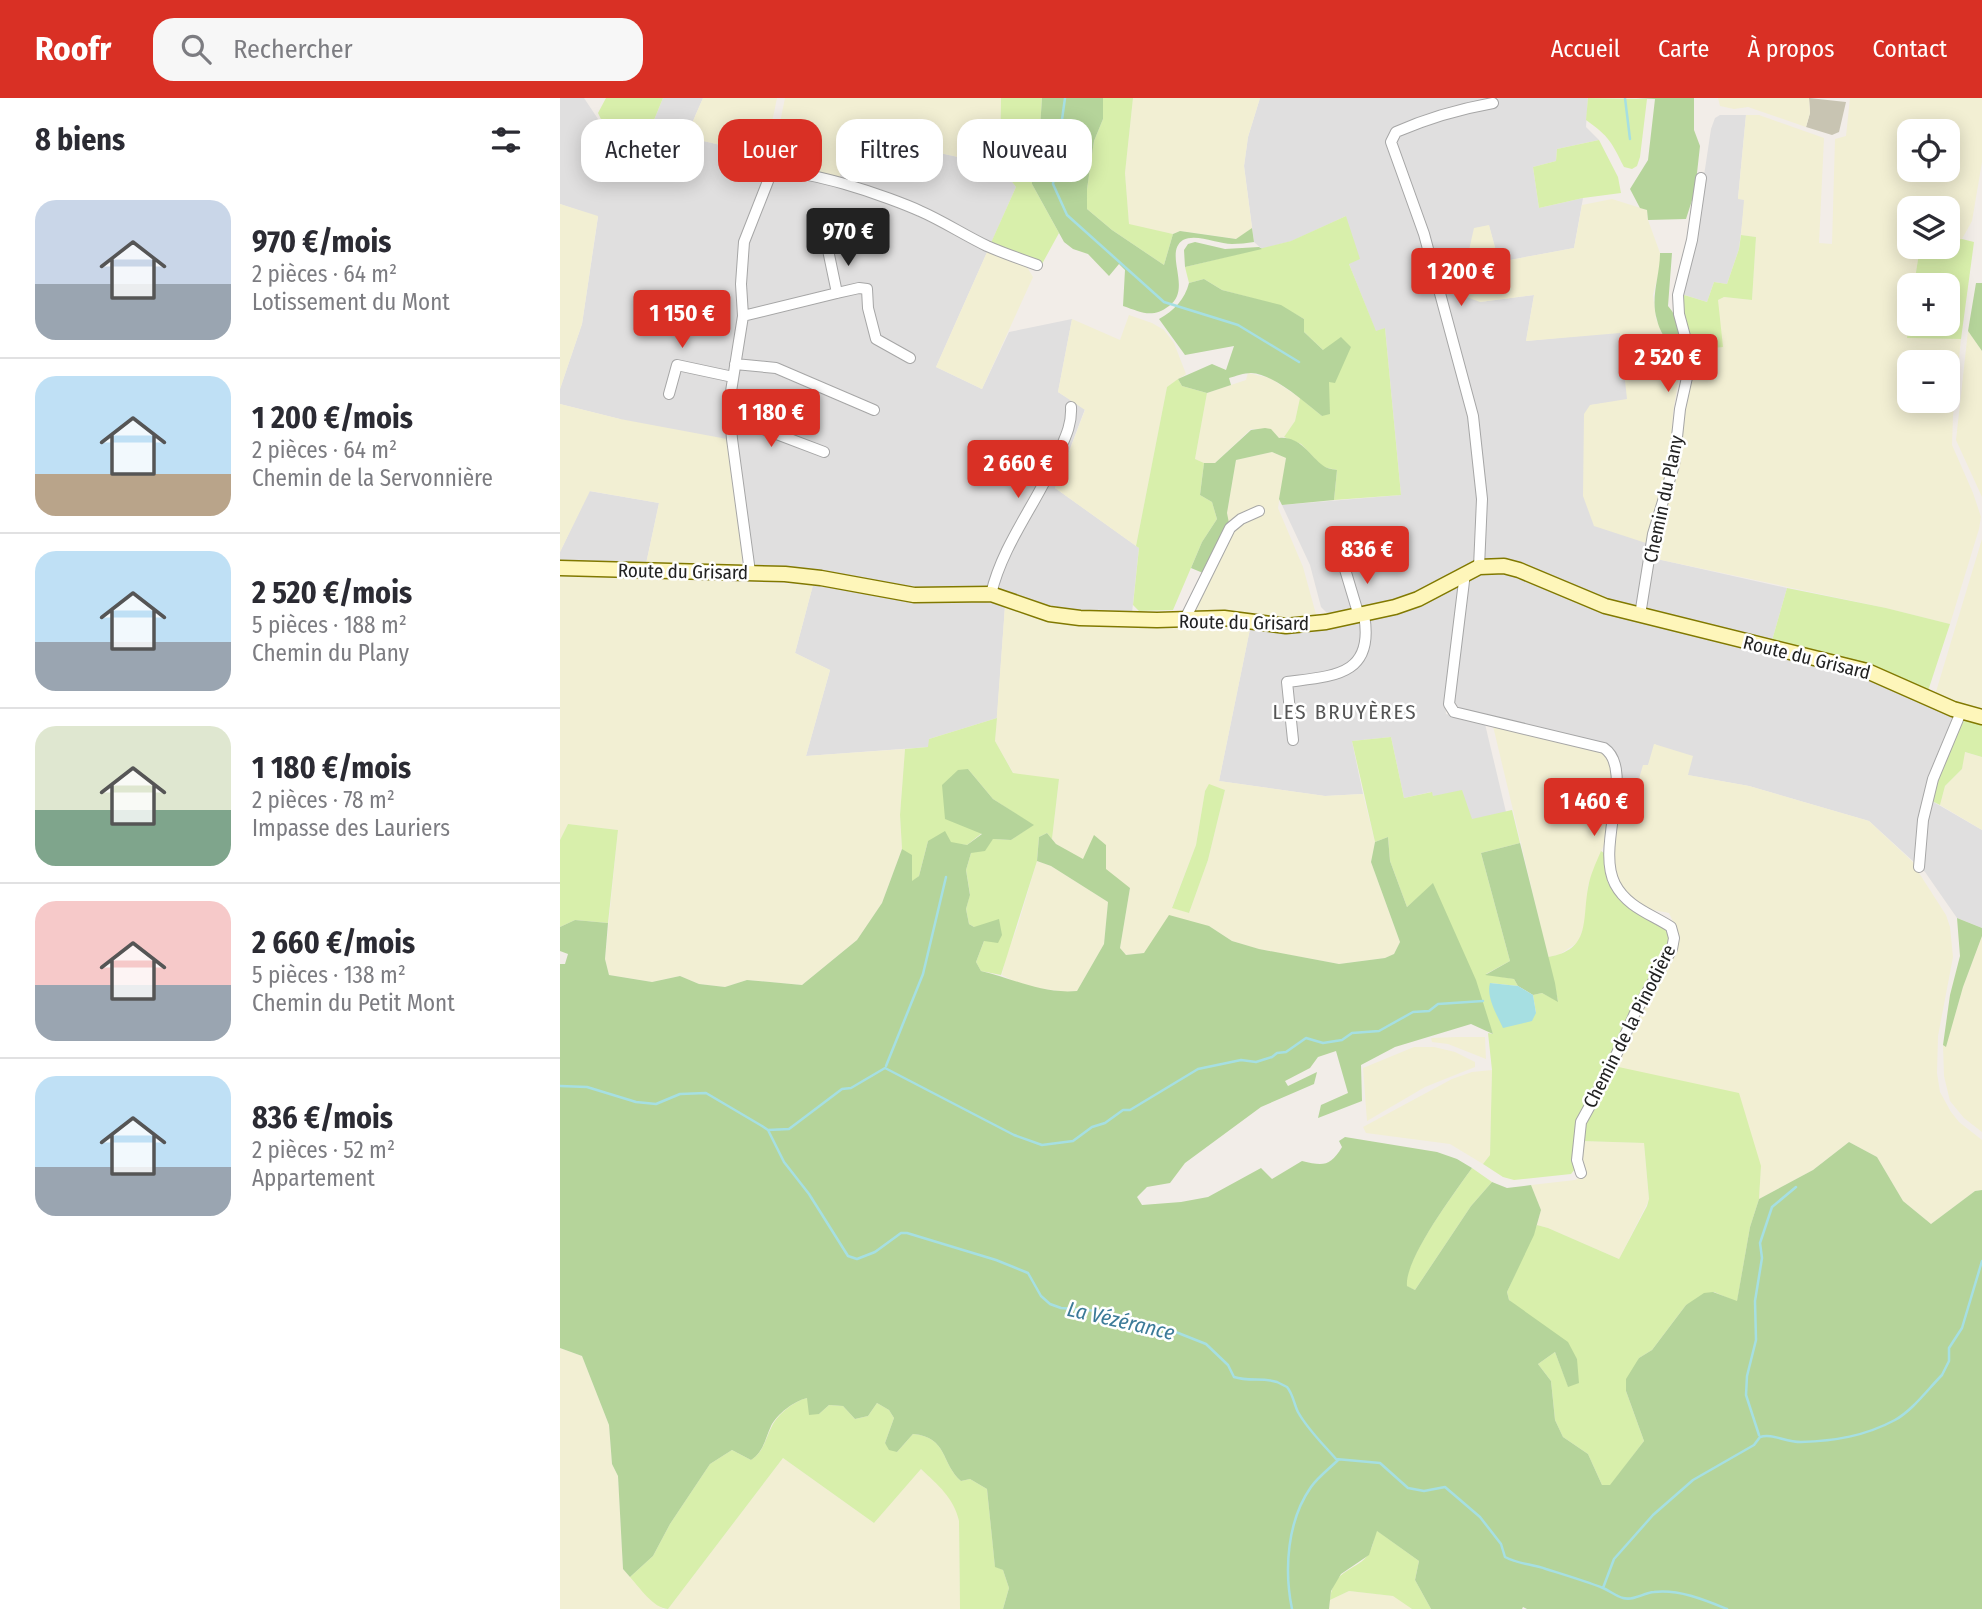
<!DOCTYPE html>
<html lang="fr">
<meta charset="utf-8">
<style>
body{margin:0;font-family:"Fira Sans Condensed",sans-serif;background:#f7f7f7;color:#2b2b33;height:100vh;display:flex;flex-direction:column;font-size:26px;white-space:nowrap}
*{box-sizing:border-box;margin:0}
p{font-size:23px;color:#7c7c81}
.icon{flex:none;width:38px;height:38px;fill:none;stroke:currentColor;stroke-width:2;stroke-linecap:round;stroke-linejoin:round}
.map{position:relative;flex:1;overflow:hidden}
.panel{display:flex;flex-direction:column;background:#fff;width:560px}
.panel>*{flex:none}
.guide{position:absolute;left:21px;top:21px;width:665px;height:63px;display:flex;gap:14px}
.buttons{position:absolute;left:1337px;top:21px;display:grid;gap:14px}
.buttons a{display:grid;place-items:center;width:63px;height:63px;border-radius:14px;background:#fff;box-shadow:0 4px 18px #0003;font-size:35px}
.price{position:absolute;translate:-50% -60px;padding:0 16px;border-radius:7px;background:#d93025;color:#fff;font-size:23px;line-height:46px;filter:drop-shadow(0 2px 4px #0008)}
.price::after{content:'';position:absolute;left:50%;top:42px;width:21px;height:16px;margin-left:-10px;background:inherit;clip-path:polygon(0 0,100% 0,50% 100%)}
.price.active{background:#222;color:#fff}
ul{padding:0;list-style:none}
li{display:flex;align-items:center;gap:21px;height:175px;padding:0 35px}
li+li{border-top:2px solid #e1e1e2}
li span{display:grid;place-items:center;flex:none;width:196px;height:140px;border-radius:21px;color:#555}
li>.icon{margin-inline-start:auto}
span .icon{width:84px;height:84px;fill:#fffc;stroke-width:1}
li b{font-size:30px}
h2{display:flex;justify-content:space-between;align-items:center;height:84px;padding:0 35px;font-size:30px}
.pill{padding:0 24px;border-radius:21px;background:#fff;box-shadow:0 4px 18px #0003;font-size:24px;line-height:63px}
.pill.active{background:#d93025;color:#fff}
header{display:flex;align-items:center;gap:42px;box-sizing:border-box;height:98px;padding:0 35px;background:#d93025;color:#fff}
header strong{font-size:33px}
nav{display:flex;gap:38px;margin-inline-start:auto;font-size:24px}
.search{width:490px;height:63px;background:#f7f7f7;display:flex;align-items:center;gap:18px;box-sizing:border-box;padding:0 24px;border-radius:21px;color:#7c7c81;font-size:26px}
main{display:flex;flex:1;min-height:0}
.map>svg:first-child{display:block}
.residential{fill:#e0dfdf}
.construction{fill:#c8c4b2}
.farmland{fill:#f2efd3;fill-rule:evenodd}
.grass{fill:#d8efab}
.forest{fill:#b5d49a}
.water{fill:#a6dfe2}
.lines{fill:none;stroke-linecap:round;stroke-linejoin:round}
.stream{stroke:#a6dfe2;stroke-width:2.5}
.street-casing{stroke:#a6a6a6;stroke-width:12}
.secondary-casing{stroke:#817900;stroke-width:17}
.street{stroke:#fff;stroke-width:10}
.secondary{stroke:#fef6ba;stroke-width:14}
.labels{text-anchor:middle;stroke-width:5;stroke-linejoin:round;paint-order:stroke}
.street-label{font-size:19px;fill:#222;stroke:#fff}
.neighbourhood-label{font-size:21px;letter-spacing:2px;fill:#555;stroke:#fff}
.water-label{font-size:21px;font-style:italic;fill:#3b7a98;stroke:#fff}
</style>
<header>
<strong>Roofr</strong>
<div class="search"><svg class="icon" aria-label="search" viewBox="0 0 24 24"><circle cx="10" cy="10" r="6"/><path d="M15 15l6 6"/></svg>Rechercher</div>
<nav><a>Accueil</a><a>Carte</a><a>À propos</a><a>Contact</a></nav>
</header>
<main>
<section class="panel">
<h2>8 biens<svg class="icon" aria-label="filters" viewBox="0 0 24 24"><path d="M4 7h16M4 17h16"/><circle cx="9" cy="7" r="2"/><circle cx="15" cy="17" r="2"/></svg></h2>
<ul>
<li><span style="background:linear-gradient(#c9d6e8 60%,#9aa5b1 0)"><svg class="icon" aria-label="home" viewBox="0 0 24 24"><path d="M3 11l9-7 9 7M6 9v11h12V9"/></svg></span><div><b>970 €/mois</b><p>2 pièces · 64 m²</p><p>Lotissement du Mont</p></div></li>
<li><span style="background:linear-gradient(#bfe0f5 70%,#b9a48a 0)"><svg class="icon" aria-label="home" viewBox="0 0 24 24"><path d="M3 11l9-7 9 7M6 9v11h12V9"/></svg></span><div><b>1 200 €/mois</b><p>2 pièces · 64 m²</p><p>Chemin de la Servonnière</p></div></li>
<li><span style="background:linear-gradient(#bfe0f5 65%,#9aa5b1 0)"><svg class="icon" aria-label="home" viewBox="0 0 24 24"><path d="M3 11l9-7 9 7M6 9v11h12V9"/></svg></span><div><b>2 520 €/mois</b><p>5 pièces · 188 m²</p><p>Chemin du Plany</p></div></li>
<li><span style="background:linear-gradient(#dfe7d0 60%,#7fa58c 0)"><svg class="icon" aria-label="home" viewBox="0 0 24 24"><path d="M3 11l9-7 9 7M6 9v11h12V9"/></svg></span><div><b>1 180 €/mois</b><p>2 pièces · 78 m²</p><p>Impasse des Lauriers</p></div></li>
<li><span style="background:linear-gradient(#f6c9c9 60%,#9aa5b1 0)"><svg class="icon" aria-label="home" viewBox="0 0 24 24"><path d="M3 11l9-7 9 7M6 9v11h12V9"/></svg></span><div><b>2 660 €/mois</b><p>5 pièces · 138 m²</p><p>Chemin du Petit Mont</p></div></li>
<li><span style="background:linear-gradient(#bfe0f5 65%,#9aa5b1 0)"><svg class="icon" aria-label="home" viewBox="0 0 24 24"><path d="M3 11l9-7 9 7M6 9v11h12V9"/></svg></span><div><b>836 €/mois</b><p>2 pièces · 52 m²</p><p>Appartement</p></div></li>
</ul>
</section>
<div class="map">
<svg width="1422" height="1511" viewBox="0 0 1422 1511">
<rect width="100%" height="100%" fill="#f2ede8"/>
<path class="residential" d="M0,0H24L50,39L60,50L80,56L103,0H143L126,39L178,51L211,46L209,73L214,80L291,36L440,68L456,89L376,269L422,291L449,234L512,221L498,294L525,311L495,390L579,450L572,515L543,518L488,512L446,494L420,489L369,492L202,470L192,464L60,321L0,306V291L22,226L38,119L0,106Z
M700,0H1028L1026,29L1039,42L997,51L996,63L973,69L979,110L1023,100L1014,150L939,164L929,128L920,204L974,197L966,243L1060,234L1068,302L1031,307L1089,446L1088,459L1227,490L1211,546L1043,502L947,462L937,461L909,467L841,502L770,518L761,509L750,467L722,407L841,397L825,230L816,234L789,166L786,118L732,143L702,151L694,144L684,68L688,39Z
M1160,17H1186L1178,100L1185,101L1179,151L1167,186L1154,184L1147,204L1121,196L1145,71L1151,31L1155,20Z
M29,393L99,405L86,466L0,464V454Z
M940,474L967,482L1031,508L1275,567L1395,616L1374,668L1365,699L1422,732V830L1397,820L1365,774L1309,723L1189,688L1127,677L1095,646L1088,668L1078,684L1060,680L1056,658L900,612L893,601L908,478Z
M894,486L899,491L885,601L886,616L925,626L946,714L912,722L873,698L871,694L844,700L831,639L792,643L803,696L765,698L659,683L690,531L737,534Z
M253,487L306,494L421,503L445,508L437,620L369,641V649L246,658L270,572L235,555Z"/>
<path class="construction" d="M1249,0L1286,4L1279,34L1272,37L1246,29L1250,15Z"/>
<path class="farmland" d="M143,0H217L211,29V46L178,51L126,39Z
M225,0H441L440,68L291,36L279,82L218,70V34Z
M573,0H700L688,39L684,68L692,130L677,141L620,133L613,136L569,127L565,75Z
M1158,0H1249L1250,15L1246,29L1188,9L1174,11L1160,8Z
M1290,0H1422V64L1412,123L1402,141L1388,142V110H1349V149H1360L1354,187H1349L1347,239L1401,241L1393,318L1392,347L1413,395L1421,419L1419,431L1390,526L1326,510L1092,460L1132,252L1158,202L1164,199L1192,202L1196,139L1181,137L1184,102L1178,101L1186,17H1199L1264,40L1259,145L1272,146L1275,41L1286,38ZM1349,33H1388V72H1349ZM1349,264H1388V303H1349Z
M1052,101L1087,112L1088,122L1100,155V170L1093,197L1096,221L1102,235L1117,257L1120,273L1113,315L1111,359L1093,419L1089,446L1034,428L1023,398L1024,316L1030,307L1067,301L1060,235L966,243L974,197L920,204L899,196L914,130L929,127L939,164L1014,150L1022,107Z
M0,106L38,118L22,226L0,291Z
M428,152L467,169L473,179L422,291L376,269Z
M569,217L592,225L604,232L614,245L626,276L607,289L576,448L495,390L525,312L498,294L512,221L560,242Z
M1408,233L1422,253V399L1396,342Z
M688,275L710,280L740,300L735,323L724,339L719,340L711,332L691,331L655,365H644L635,361L647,295L686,282Z
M0,306L60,321L167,341L183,460L180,469L86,466L99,405L30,393L0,454Z
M712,354L726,360L718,410L743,469L757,520L734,523L632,515L670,436L667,415L676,362Z
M1422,441V613L1375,597Z
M0,477L253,487L235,555L270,572L246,658L345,651L340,717L342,751L322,805L297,842L242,887L187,882L165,889L139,886L120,878L92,884L49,877L45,861L58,732L8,726L0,742Z
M445,508L473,519L496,525L563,530L646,527L690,531L659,683L765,698L803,696L815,744L811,764L840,844L834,856L825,860L779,866L698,851L672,843L649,828L584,855L566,857L560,850L570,790L496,746L492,741L499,682L454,676L435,643ZM649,687L665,692L648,762L629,815L612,809L636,747L645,693Z
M933,628L1041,654L1046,658L1053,672L1045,744L1028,787L1026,823L1018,844L999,857L988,859Z
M1094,646L1133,658L1128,677L1189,688L1309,723L1355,766L1359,775L1386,817L1390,829L1393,859L1378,938L1377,975L1380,994L1391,1014L1399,1024L1422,1042V1092L1415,1093L1371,1126L1343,1103L1317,1059L1289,1044L1253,1072L1199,1101L1201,1068L1054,968L1115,828L1109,815L1083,810L1075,805L1059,787L1051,764L1060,680L1078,684L1083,667H1088Z
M1404,654L1422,659V732L1380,707L1385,688L1402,671Z
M477,763L491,768L548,804L544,846L517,893L506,894L463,888L442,877L446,859L458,827Z
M1422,838V1034L1404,1020L1390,1003L1384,978L1383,947L1386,948L1403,889Z
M897,939H925L926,961L888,946L872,944L871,940Z
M854,949H874L895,954L915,964V969L865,989L807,1023L803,970Z
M932,972L930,1057L923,1066L890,1046L806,1035L803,1029L892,981L912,974Z
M1021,1043L1084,1045L1089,1102L1059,1161L988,1130L977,1127L981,1112L971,1087L1015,1082L1023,1077L1020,1065Z
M0,1250L22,1258L49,1327L52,1366L58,1378L63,1471L103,1511H0Z
M223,1360L314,1425L361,1371L385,1393L396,1411L399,1423L400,1511H108Z
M789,1493L834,1498L852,1511H769L770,1502Z"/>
<path class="grass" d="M46,0H103L80,56C53,47 50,40 38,15Z
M441,0H482L479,44L472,86L499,135L482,166L430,147L456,89L440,68Z
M543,0H573L565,75L569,126L613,136L604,167L552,132L527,111V91L534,43L543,21Z
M1028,0L1087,1L1080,59L1077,68L1072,71L1064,69C1052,45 1049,38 1026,22Z
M1039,42L1058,79L1061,95L1023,100L979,110L973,69L996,63L997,51Z
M786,118L800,161L789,166L816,233L825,230L841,397L774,402L777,372L763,369L741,346L724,339L735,323L740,300L762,318L763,252L744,234V221L721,208L662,192L644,181L629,185L625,169L731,143Z
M1181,137L1196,139L1192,202L1164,199L1158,202L1163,249L1132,252L1123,220L1121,196L1147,204L1154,184L1167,186L1179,151Z
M1402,141L1414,144L1401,241L1347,240L1349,221V226H1388V187H1354L1360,149H1388V142Z
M618,281L622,288L647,295L635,361L644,365L640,397L652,404L657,421L642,444L613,512L579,513L573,507L579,450L576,448L607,289Z
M1227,490L1326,510L1390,526L1368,593C1319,568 1265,558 1211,546Z
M1404,619L1422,623V659L1405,654L1402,671L1385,688L1380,707L1370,702L1376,680Z
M437,620L435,643L453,675L499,681L492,741L487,735L479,739L477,763L441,877L421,873L416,864L424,843L414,829L409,826L406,811L410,796L406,772L411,755L433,741L451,742L473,727L433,701L408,671L422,735L407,747L368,743L359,778L352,784L342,751L340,717L345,651L368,649L369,641Z
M831,639L844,700L872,694L873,698L902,692L912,721L952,712L960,745L921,755L950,863L926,876L954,881L958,888L930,885L976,915L973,897L982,895L998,903L988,859C1031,852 1022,823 1028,790C1030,777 1036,765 1041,753L1044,755L1048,785L1060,799L1109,833V850L1022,1012L1014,1042L1015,1071L1011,1076L954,1082L943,1079L923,1066L930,1057L932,972L928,935L933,936L873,786L847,809L830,763L828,739L815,744L792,643Z
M649,686L665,692L648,762L629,815L612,810L636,747L645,693Z
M8,726L58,732L48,825L15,822L0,829V742Z
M1054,968L1179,995L1201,1068L1199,1101L1190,1129L1177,1204L1154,1194L1126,1207L1092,1252L1079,1260L1066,1293L1084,1343L1050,1388L1042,1387L1028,1356L1003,1339L995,1322L991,1283L978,1266L995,1254L1008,1288L1017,1261L949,1202L947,1194L977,1127L988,1130L1059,1161L1087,1108L1089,1101L1084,1045L1021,1043L1025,1022Z
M912,1070L932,1084L911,1108L855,1192L846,1188C844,1162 895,1094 912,1070Z
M247,1300L259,1316L269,1307L283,1308L295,1321L308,1318L317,1305L329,1312L334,1320L325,1345L337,1354L353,1336C388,1339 381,1366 401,1383L410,1381L427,1391L435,1468L443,1472L449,1490L443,1511H400L399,1423C394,1400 378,1387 361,1371L314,1425L223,1360L108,1511C93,1510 80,1490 70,1479L93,1458L110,1426L150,1366L172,1352L191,1362C204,1354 205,1341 212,1328C218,1316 234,1303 247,1300Z
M816,1432L859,1463L855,1482L871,1511H852L833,1498L789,1493L770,1502C773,1469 799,1473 809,1455C813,1449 814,1439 816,1432Z"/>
<path class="forest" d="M482,0H543V21L534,43L527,91V111L552,132L604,167L613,136L620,133L676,141L692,130L694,144C687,145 679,146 672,146C658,146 636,135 623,142C603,155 633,191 609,208C592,221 581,214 563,208L565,172L559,166L549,178L528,156L513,151L504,144L472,86L471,47L479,44Z
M1076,0H1134V32L1140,48L1135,93L1126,121L1088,122L1087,112L1080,110L1070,91L1088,62L1095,1Z
M635,144L665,151L699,149L702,151L625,169L624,152L628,146Z
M1100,155H1112L1108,208C1122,223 1125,252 1123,272L1120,273C1116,247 1102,243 1097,222C1090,199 1100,178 1100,155Z
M644,181L662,192L721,207L744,221V234L763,252L781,239L791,249L775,285L769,284L770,316L762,318C744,304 714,276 691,275C684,275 676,278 669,280L671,287L647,295L622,288L618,281L652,266L666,272L674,248L625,257L599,221C614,213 625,201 629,185Z
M1416,185H1422V253L1408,233Z
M705,330L711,331L719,340C739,338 748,355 761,366C765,370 771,371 777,372L774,402L722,407L719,401L726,360L712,354L676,362L667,415L669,425L643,475L631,470L642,444L657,421L652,404L640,397L644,365H655L691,332Z
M408,671L433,701L474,727L451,742L433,741L425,753L411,755L406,772L410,797L406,811L409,826L414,829L439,821L442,837L438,845L424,843L416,864L421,873C455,881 481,896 517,893L544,846L548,804L491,768L477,763L479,739L487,735L496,746L523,761L534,737L546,747V771L570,790L560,850L566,857L584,855L609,817L649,828L672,843L699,851L779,866L825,860L834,856L840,844L811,764L815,744L828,739L830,763L847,809L873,785L916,882L933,936L911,926L835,949L801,967L802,1003L758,1020L761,1007L788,995L776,953L758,959L750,970L725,983L728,988L757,974L754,986L701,1009L625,1065L610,1085L587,1089L577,1099L582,1107L621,1104L648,1099L701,1070L712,1081L742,1063C763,1068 770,1069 782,1049L779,1043L785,1039L877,1054L897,1061L912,1070C895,1094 844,1162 847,1188L855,1192L911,1108L932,1084L947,1090L971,1087L981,1112L974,1137L947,1194L949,1202L1008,1244L1017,1261L1019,1285L1008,1289L995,1254L978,1266L991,1283L995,1322L1003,1339L1028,1356L1042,1387H1050L1084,1343L1066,1293V1281L1079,1260L1092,1252L1126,1207L1144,1195L1153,1194L1177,1203L1190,1129L1199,1101L1253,1072L1289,1044L1317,1059L1343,1103L1371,1126L1415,1093L1422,1092V1511H967L963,1509L962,1511H871L855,1482L859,1463L817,1433L809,1457L781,1476L771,1493L769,1511H443L449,1490L443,1472L435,1469L427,1391L410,1381L401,1383C381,1366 388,1339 353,1336L337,1354L329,1352L325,1345L334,1320L329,1312L317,1305L308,1318L295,1321L283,1308L269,1307L259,1316L249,1317L247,1300C234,1303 217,1316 211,1328C205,1341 204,1353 191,1362L172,1352L150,1366L110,1426L93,1458L70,1479L63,1471L58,1378L52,1366L49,1327L22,1258L0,1250V866H5L8,856L0,853V829L15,822L48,825L45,861L49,877L92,884L120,878L139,886L165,889L187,882L242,887L297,842L322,805L342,751L352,757V783L359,778L368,743L385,733L391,744L407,747L422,736L385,721L382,687L398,672Z
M960,745L995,885L998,904L982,895L973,897L958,888L954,881L925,877L950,863L921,755Z
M1397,820L1422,830V838L1403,889L1386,949L1383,947L1390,897L1400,858Z"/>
<path class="water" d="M930,885L958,888L973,897L976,915L972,923L943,930C937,917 926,899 930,885Z"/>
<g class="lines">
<path class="stream" d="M505,0L493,86L507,117L604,204L678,227L739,264
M1065,0L1070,41
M326,968L363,876L386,779
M0,988L27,989L76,1004L96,1006L120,996L146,995L202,1028L208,1032L224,1064L249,1096L288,1158L297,1161L315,1154L341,1135H347L436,1162L468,1175L481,1198L490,1206L501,1210L538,1213L598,1227L646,1246L668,1267L674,1279C689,1284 702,1279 717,1284C719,1285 725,1288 727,1289C733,1296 734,1306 738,1314C748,1332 763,1346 776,1361L820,1365L848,1390L864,1393L885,1389L920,1419L941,1446L945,1459C958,1466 972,1466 986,1471C1005,1477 1025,1483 1043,1490C1050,1493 1056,1498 1063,1500C1074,1503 1083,1495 1094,1494C1119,1491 1145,1502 1167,1511
M208,1032L229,1031L282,991L291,990L325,970L454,1037L482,1047L513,1043L532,1029L545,1025L563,1012H570L638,971L681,962L696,964L712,959L717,955L726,954L746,940L763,945L782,942L792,935L819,933L853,914L869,913L878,906L923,903
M1199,1337L1186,1297L1187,1278L1196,1242L1195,1203L1202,1160L1200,1145L1212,1109L1236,1089
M1043,1490L1054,1461L1093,1417L1133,1382L1194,1347L1200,1339C1212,1335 1225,1344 1241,1344C1275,1343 1305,1338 1335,1322C1353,1312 1368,1291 1382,1277L1389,1263V1250L1402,1230L1422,1163
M732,1511C724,1472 727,1423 751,1389C758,1379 769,1371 778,1362"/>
<defs>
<path id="street" d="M268,152L277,195
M183,218L277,195L299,190L307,191L308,210L316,241L350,260
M175,266L216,270L314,312
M109,296L117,267L173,279
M169,318L264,354
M789,453L781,458L799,518
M919,469L922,401L913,318L864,136L831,44L836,34C868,20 899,11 933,5
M190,474L172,341L169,306L183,218L181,186L184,144L210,78C233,64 334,101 360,113C383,123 404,137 427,148C443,155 460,161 477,167
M905,475L889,606L894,614L1044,650C1076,672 1035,748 1055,786C1067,809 1091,816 1111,829L1114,840L1112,851L1075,915L1049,973L1021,1024L1017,1062L1021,1075
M431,496C443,445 478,404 498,356C505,340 512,327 511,309
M1080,517L1093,436L1114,367L1120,311L1128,275L1129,253L1119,216L1118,197L1132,142L1141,80
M625,521L670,430L681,421L699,413
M733,642L727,584C773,578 815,578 804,517
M1359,769L1363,722L1373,681L1401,614"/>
<path id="secondary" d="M0,470L225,476L261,480L354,497L431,496L489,516L520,520L597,522L664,520L726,528L766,524L835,509L858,501L919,469L944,468L959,472L1045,508L1307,573L1393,611L1422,619"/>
</defs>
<use href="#street" class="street-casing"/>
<use href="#secondary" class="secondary-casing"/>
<use href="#street" class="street"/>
<use href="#secondary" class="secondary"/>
</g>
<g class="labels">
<g class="street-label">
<text transform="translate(1103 401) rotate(-78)" y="7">Chemin du Plany</text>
<text transform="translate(123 473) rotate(1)" y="7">Route du Grisard</text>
<text transform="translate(684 524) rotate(1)" y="7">Route du Grisard</text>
<text transform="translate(1247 559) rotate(14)" y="7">Route du Grisard</text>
<text transform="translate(1069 928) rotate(-63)" y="7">Chemin de la Pinodière</text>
</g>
<g class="neighbourhood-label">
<text x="785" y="621">LES BRUYÈRES</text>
</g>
<g class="water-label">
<text transform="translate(561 1223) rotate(13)" y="7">La Vézérance</text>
</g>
</g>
</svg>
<div class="buttons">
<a><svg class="icon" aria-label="locate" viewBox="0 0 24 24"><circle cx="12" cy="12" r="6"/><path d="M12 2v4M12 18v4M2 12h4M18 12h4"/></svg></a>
<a><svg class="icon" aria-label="layers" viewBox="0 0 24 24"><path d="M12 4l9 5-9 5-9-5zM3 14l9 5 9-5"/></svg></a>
<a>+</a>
<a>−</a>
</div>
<b class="price active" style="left:288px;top:170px">970 €</b>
<b class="price" style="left:901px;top:210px">1 200 €</b>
<b class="price" style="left:122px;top:252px">1 150 €</b>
<b class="price" style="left:1108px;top:296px">2 520 €</b>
<b class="price" style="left:211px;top:351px">1 180 €</b>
<b class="price" style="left:458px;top:402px">2 660 €</b>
<b class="price" style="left:807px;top:488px">836 €</b>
<b class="price" style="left:1034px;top:740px">1 460 €</b>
<div class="guide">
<a class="pill">Acheter</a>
<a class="pill active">Louer</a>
<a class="pill">Filtres</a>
<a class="pill">Nouveau</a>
</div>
</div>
</main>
